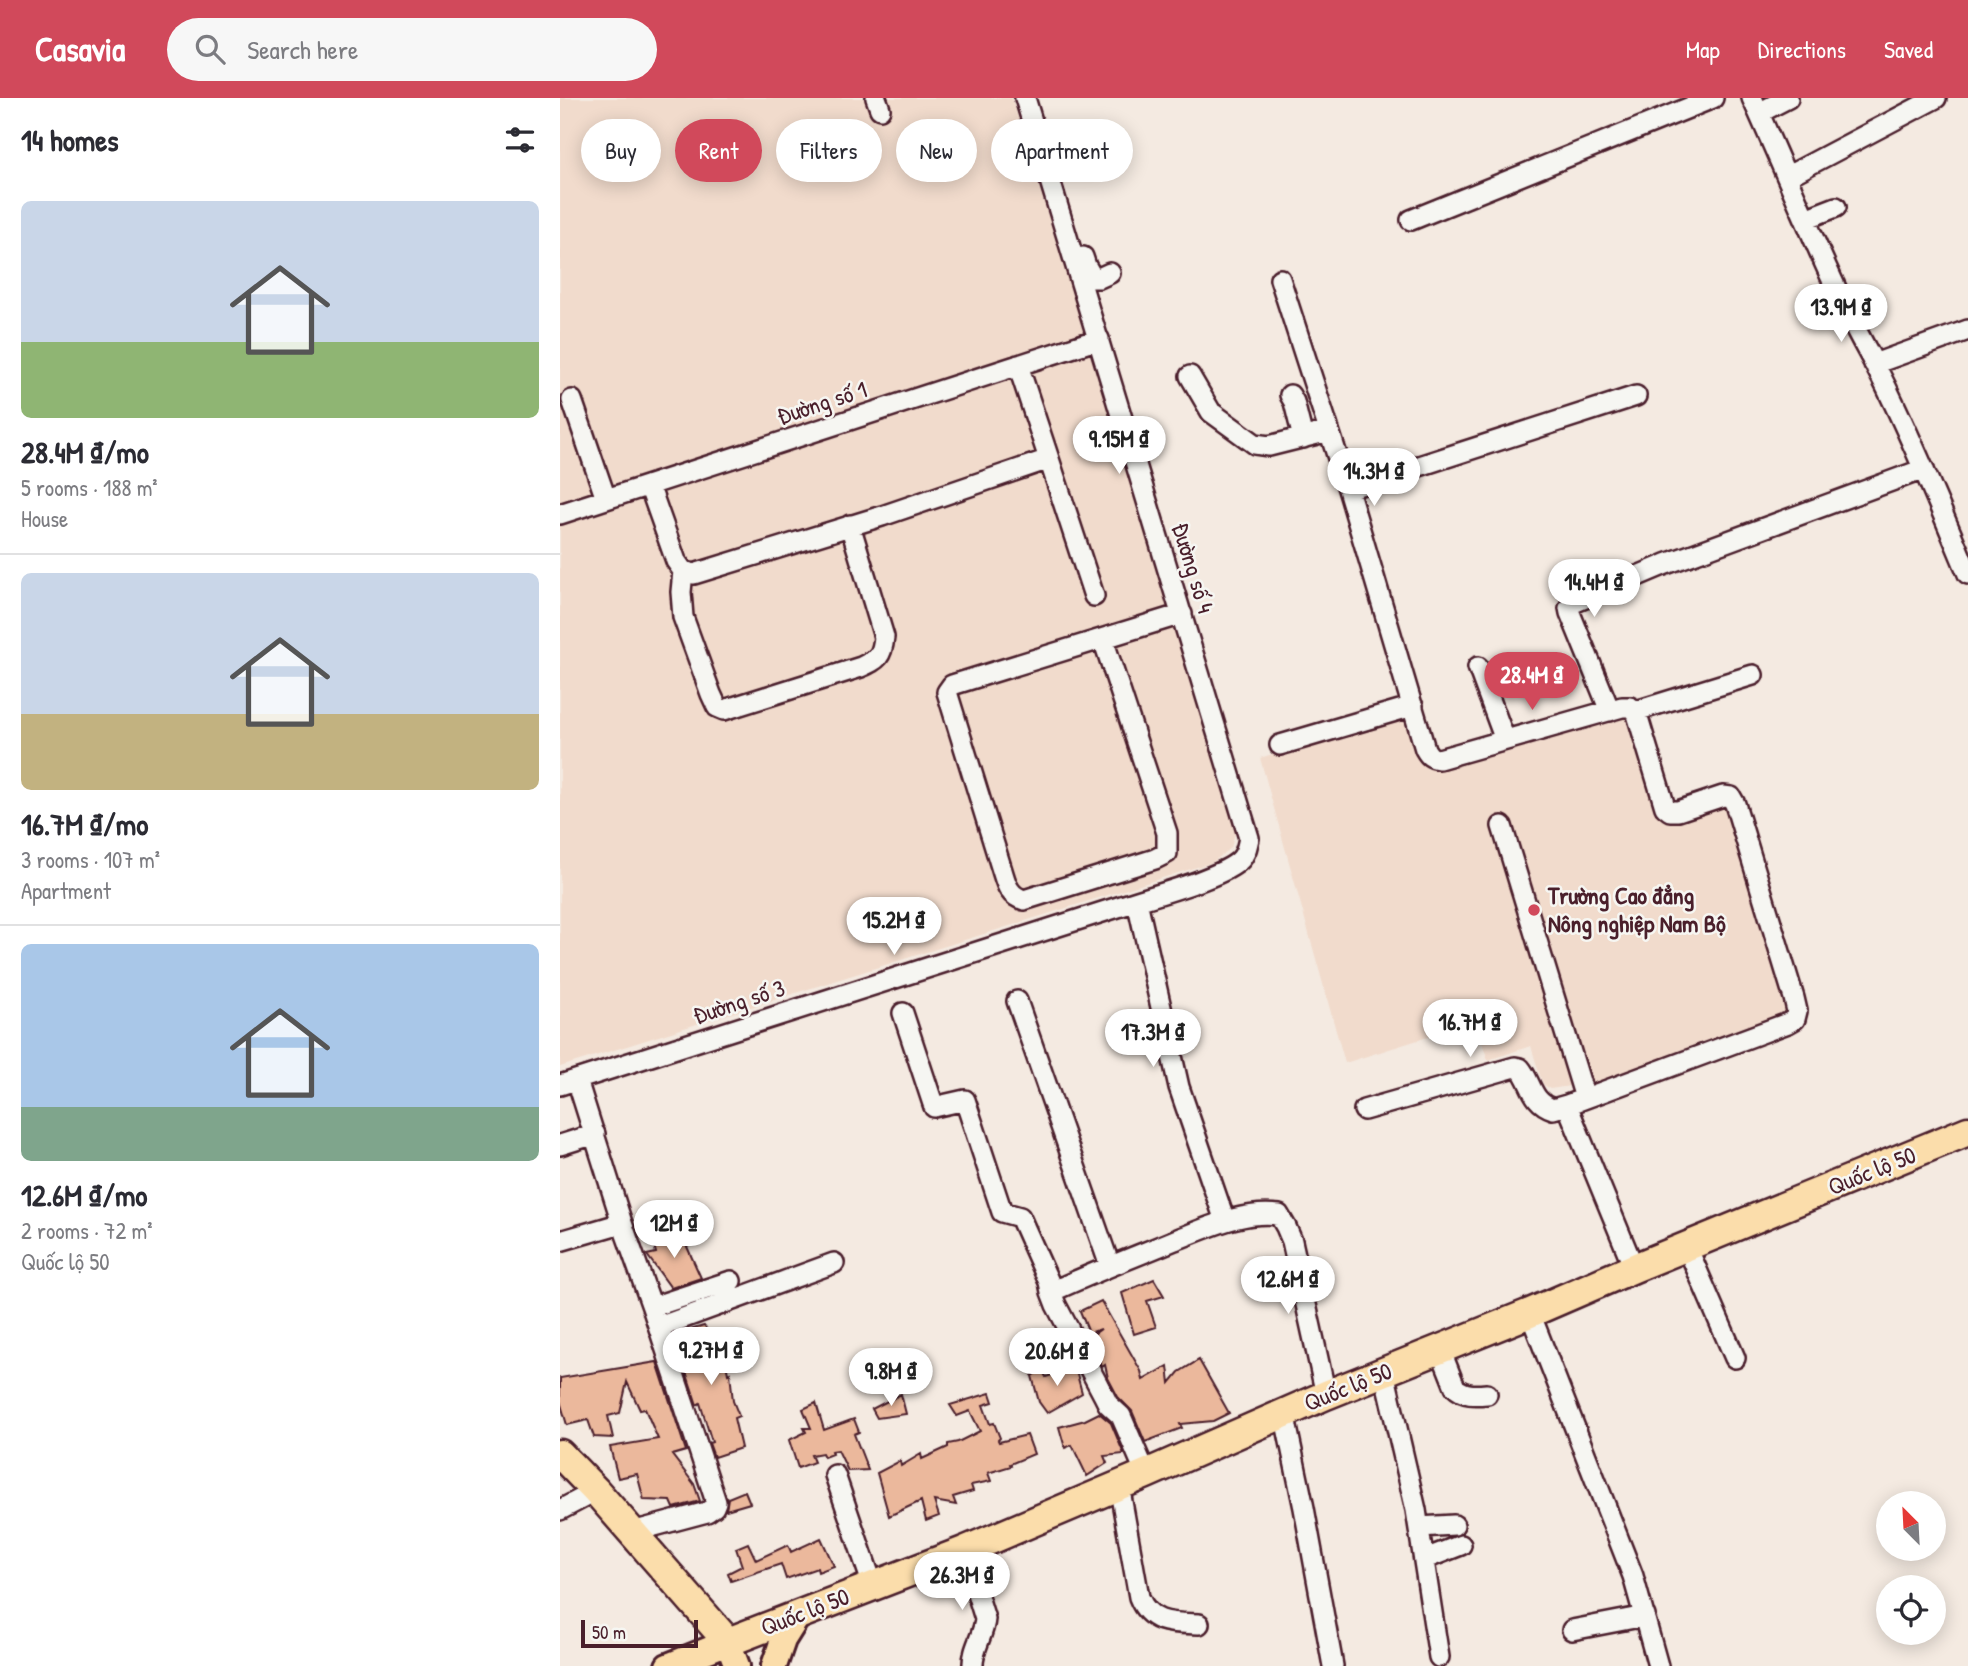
<!DOCTYPE html>
<meta charset="utf-8">
<style>
body{margin:0;font-family:"Patrick Hand",sans-serif;background:#f7f7f7;color:#2b2b33;height:100vh;display:flex;flex-direction:column;font-size:26px;white-space:nowrap}
*{box-sizing:border-box;margin:0}
p{font-size:23px;color:#7c7c81}
.icon{flex:none;width:38px;height:38px;fill:none;stroke:currentColor;stroke-width:2;stroke-linecap:round;stroke-linejoin:round}
.map{position:relative;flex:1;overflow:hidden}
.details{display:flex;flex-direction:column;background:#fff;width:560px}
.details>*{flex:none}
.guide{position:absolute;left:21px;top:21px;width:665px;height:63px;display:flex;gap:14px}
.needle{width:46px;rotate:336deg}
.controls{position:absolute;left:1316px;top:1393px;display:grid;gap:14px}
.controls a{display:grid;place-items:center;width:70px;height:70px;border-radius:50%;background:#fff;box-shadow:0 4px 18px #0003;font-size:35px}
.scale{position:absolute;left:21px;bottom:18px;width:117px;box-sizing:border-box;padding-left:7px;border:4px solid #4a1f2b;border-top:0;font-size:19px;line-height:24px;white-space:nowrap;color:#4a1f2b;-webkit-text-stroke:5px #f6f6f2;paint-order:stroke}
.price{position:absolute;translate:-50% -60px;padding:0 16px;border-radius:24px;background:#fff;color:#222;font-size:23px;line-height:46px;filter:drop-shadow(0 2px 4px #0008)}
.price::after{content:'';position:absolute;left:50%;top:42px;width:21px;height:16px;margin-left:-10px;background:inherit;clip-path:polygon(0 0,100% 0,50% 100%)}
.price.current{background:#d1495b;color:#fff}
ul{padding:0;list-style:none}
li{display:grid;align-content:center;gap:14px;height:371px;padding:0 21px}
li+li{border-top:2px solid #e1e1e2}
li span{display:grid;place-items:center;height:217px;border-radius:10px;color:#555}
li>.icon{margin-inline-start:auto}
span .icon{width:126px;height:126px;fill:#fffc;stroke-width:1}
li b{font-size:30px}
h2{display:flex;justify-content:space-between;align-items:center;height:84px;padding:0 21px;font-size:30px}
.tag{padding:0 24px;border-radius:32px;background:#fff;box-shadow:0 4px 18px #0003;font-size:24px;line-height:63px}
.tag.current{background:#d1495b;color:#fff}
header{display:flex;align-items:center;gap:42px;box-sizing:border-box;height:98px;padding:0 35px;background:#d1495b;color:#fff}
header strong{font-size:33px}
nav{display:flex;gap:38px;margin-inline-start:auto;font-size:24px}
.search{width:490px;height:63px;background:#f7f7f7;display:flex;align-items:center;gap:18px;box-sizing:border-box;padding:0 24px;border-radius:38px;color:#7c7c81;font-size:26px}
main{display:flex;flex:1;min-height:0}
.map>svg:first-child{display:block}
.built{fill:#f1dbcc}
.building{fill:#ebb89c;stroke:#4a1f2b;stroke-width:2}
.lines{fill:none;stroke-linecap:round;stroke-linejoin:round}
.minor-casing{stroke:#4a1f2b;stroke-width:24}
.major-casing{stroke:#4a1f2b;stroke-width:30}
.highway-casing{stroke:#4a1f2b;stroke-width:33}
.minor{stroke:#f6f6f2;stroke-width:19}
.major{stroke:#fbddab;stroke-width:24}
.highway{stroke:#fbddab;stroke-width:28}
.poi-dot{fill:#d1495b;stroke:#f6f6f2;stroke-width:2.5}
.labels{text-anchor:middle;stroke-width:5;stroke-linejoin:round;paint-order:stroke}
.street-label{font-size:24px;fill:#4a1f2b;stroke:#f6f6f2}
.poi-label{font-size:24px;font-weight:bold;fill:#4a1f2b;stroke:#f6f6f2;text-anchor:start}
</style>
<header>
<strong>Casavia</strong>
<div class="search"><svg class="icon" aria-label="search" viewBox="0 0 24 24"><circle cx="10" cy="10" r="6"/><path d="M15 15l6 6"/></svg>Search here</div>
<nav><a>Map</a><a>Directions</a><a>Saved</a></nav>
</header>
<main>
<section class="details">
<h2>14 homes<svg class="icon" aria-label="filters" viewBox="0 0 24 24"><path d="M4 7h16M4 17h16"/><circle cx="9" cy="7" r="2"/><circle cx="15" cy="17" r="2"/></svg></h2>
<ul>
<li><span style="background:linear-gradient(#c9d6e8 65%,#8fb573 0)"><svg class="icon" aria-label="home" viewBox="0 0 24 24"><path d="M3 11l9-7 9 7M6 9v11h12V9"/></svg></span><div><b>28.4M ₫/mo</b><p>5 rooms · 188 m²</p><p>House</p></div></li>
<li><span style="background:linear-gradient(#c9d6e8 65%,#c2b280 0)"><svg class="icon" aria-label="home" viewBox="0 0 24 24"><path d="M3 11l9-7 9 7M6 9v11h12V9"/></svg></span><div><b>16.7M ₫/mo</b><p>3 rooms · 107 m²</p><p>Apartment</p></div></li>
<li><span style="background:linear-gradient(#a9c7e8 75%,#7fa58c 0)"><svg class="icon" aria-label="home" viewBox="0 0 24 24"><path d="M3 11l9-7 9 7M6 9v11h12V9"/></svg></span><div><b>12.6M ₫/mo</b><p>2 rooms · 72 m²</p><p>Quốc lộ 50</p></div></li>
</ul>
</section>
<div class="map">
<svg width="1408" height="1568" viewBox="0 0 1408 1568">
<rect width="100%" height="100%" fill="#f4eae1"/>
<filter id="ink" filterUnits="userSpaceOnUse"><feTurbulence type="fractalNoise" baseFrequency=".0143" numOctaves="2"/><feDisplacementMap in="SourceGraphic" scale="14" xChannelSelector="R" yChannelSelector="G"/><feConvolveMatrix kernelMatrix="1 2 1 2 8 2 1 2 1" color-interpolation-filters="sRGB"/></filter>
<g filter="url(#ink)">
<path class="built" d="M0,0H452L670,711L676,731L671,750L653,764L0,969Z
M1066,612L1071,615L1108,722L1160,704L1173,707L1228,914L1049,982L990,991L983,986L980,978L971,948L928,962L915,924L785,965L700,660L849,614L867,671Z"/>
<path class="building" d="M120,1133L141,1180L111,1190L87,1157L96,1155L92,1140Z
M594,1181L604,1198L587,1203L596,1229L574,1236L562,1195Z
M541,1203L581,1273L583,1282L608,1268L610,1285L619,1274L639,1262L669,1315L653,1323L620,1326L622,1330L585,1344L572,1313L558,1299L548,1280L545,1267L542,1269L540,1264L531,1238L541,1231L529,1235L520,1213Z
M144,1228L154,1241L155,1252L163,1249L168,1276L170,1275L173,1303L179,1318L174,1320L181,1350L154,1359L149,1345L152,1344L140,1305L137,1307L114,1237Z
M483,1233L489,1248L463,1256L457,1243Z
M97,1264L126,1353L112,1357L134,1386L140,1403L114,1410L111,1403L84,1402L77,1376L58,1380L50,1349L98,1341L85,1311L80,1312L67,1284L60,1315L48,1318L53,1340L34,1339L28,1322L7,1327L0,1303V1280Z
M515,1269L522,1295L487,1315L479,1304L472,1278L482,1271L486,1279Z
M430,1295L433,1304L423,1307L430,1326L434,1325L440,1340L438,1342L439,1344L467,1337L474,1356L450,1366L451,1368L428,1375L431,1383L411,1387L413,1393L393,1399L396,1407L374,1403L379,1418L366,1423L361,1403L329,1418L317,1375L340,1363L341,1368L361,1356L362,1361L388,1349V1346L398,1344L420,1333L410,1313L397,1318L390,1307Z
M341,1296L346,1316L317,1320L312,1311Z
M256,1305L264,1332L294,1321L299,1334L294,1336L308,1372L288,1373L278,1352L271,1353L272,1356L264,1359L262,1355L251,1357L254,1364L238,1370L229,1342L246,1334L244,1330H251L243,1311Z
M539,1315L551,1325L564,1356L544,1358L547,1365L527,1378L512,1347L505,1350L499,1329L525,1322Z
M185,1393L190,1405L166,1412L168,1400Z
M261,1440L274,1468L258,1474L257,1470L226,1481L221,1466L171,1483L168,1475L182,1468L176,1450L188,1445L196,1462L228,1447L231,1454Z"/>
<g class="lines">
<defs>
<path id="minor" d="M316,0L320,11
M1192,0C1223,68 1251,138 1283,205C1297,236 1315,265 1329,295C1358,355 1383,416 1408,476
M1199,15L1228,0
M493,56L535,39
M1228,78L1376,0
M1245,121L1276,109
M851,122L1153,0
M523,159L526,168L533,180H539L550,175
M720,181L788,391L865,651C869,658 871,660 879,661L1062,609H1070L1076,613L1105,709L1110,713H1118L1163,698L1171,699L1175,706L1234,900L1237,913L1235,921L1228,925L1007,1007L993,1011C971,1004 972,984 960,970L955,969L804,1012
M1314,266L1408,232
M458,267L489,361
M630,278L651,314L695,346L709,348L769,333
M730,297L734,304L743,340
M12,302L46,401
M89,387L116,463L123,473L134,476L322,418L489,361L534,498
M788,391L1076,298
M0,416L539,241
M123,473L121,494L123,519L151,596L157,609L164,612L301,569C318,561 322,559 324,539L290,427
M543,541L607,735V755L595,761L464,802C447,797 446,784 441,769L387,594L392,587L622,516
M918,569L945,642
M1050,613L1010,515L1009,510L1011,506L1106,466L1364,371
M1076,613L1193,577
M720,647L853,608
M942,728L1025,1000
M577,803L619,989L665,1123
M457,903L550,1168
M343,915L374,1009L405,1002L442,1114L460,1119L489,1184L491,1194
M17,982L62,1125L92,1209L156,1404L154,1409L147,1414L72,1434
M0,987L577,803C602,795 666,778 681,761C687,754 687,748 689,740L465,0
M1007,1007L1074,1170
M0,1047L35,1036
M0,1143L62,1125
M1127,1149L1175,1260
M92,1209L171,1183
M970,1215L1073,1478L1098,1568
M99,1229L274,1165
M880,1251L895,1289C904,1298 915,1297 927,1296
M824,1274L856,1412L879,1559
M724,1315L744,1410L773,1568
M586,1376L561,1318L548,1306L544,1298L496,1207L491,1194C532,1175 574,1159 615,1142C647,1130 683,1112 719,1117L726,1129L732,1143L766,1297
M275,1377L313,1488
M559,1387L579,1499C590,1527 613,1525 639,1526
M0,1412L36,1393
M859,1429L894,1427
M404,1453L425,1521C424,1537 412,1551 413,1568
M865,1461L901,1447
M1012,1532L1085,1518"/>
<path id="major" d="M108,1568L168,1544L177,1568
M214,1568L223,1542L238,1518"/>
<path id="highway" d="M0,1356L36,1393L168,1544L404,1453L586,1376L766,1297L970,1215L1074,1170L1408,1033"/>
</defs>
<use href="#minor" class="minor-casing"/>
<use href="#major" class="major-casing"/>
<use href="#highway" class="highway-casing"/>
<use href="#minor" class="minor"/>
<use href="#major" class="major"/>
<use href="#highway" class="highway"/>
</g>
</g>
<circle class="poi-dot" cx="974" cy="812" r="7"/>
<g class="labels">
<g class="street-label">
<text transform="translate(262 305) rotate(-18)" y="8">Đường số 1</text>
<text transform="translate(633 470) rotate(73)" y="8">Đường số 4</text>
<text transform="translate(179 904) rotate(-18)" y="8">Đường số 3</text>
<text transform="translate(1312 1073) rotate(-22)" y="8">Quốc lộ 50</text>
<text transform="translate(788 1289) rotate(-22)" y="8">Quốc lộ 50</text>
<text transform="translate(245 1514) rotate(-21)" y="8">Quốc lộ 50</text>
</g>
<g class="poi-label">
<text x="988" y="806">Trường Cao đẳng<tspan x="988" dy="28">Nông nghiệp Nam Bộ</tspan></text>
</g>
</g>
</svg>
<div class="controls">
<a><svg class="needle" viewBox="-14 -14 28 28"><path d="M0-13l5 13h-10z" fill="#e53935"/><path d="M0 13l5-13h-10z" fill="#7c7c81"/></svg></a>
<a><svg class="icon" aria-label="locate" viewBox="0 0 24 24"><circle cx="12" cy="12" r="6"/><path d="M12 2v4M12 18v4M2 12h4M18 12h4"/></svg></a>
</div>
<div class="scale">50 m</div>
<b class="price" style="left:1281px;top:246px">13.9M ₫</b>
<b class="price" style="left:559px;top:378px">9.15M ₫</b>
<b class="price" style="left:814px;top:410px">14.3M ₫</b>
<b class="price" style="left:1034px;top:521px">14.4M ₫</b>
<b class="price current" style="left:972px;top:614px">28.4M ₫</b>
<b class="price" style="left:334px;top:859px">15.2M ₫</b>
<b class="price" style="left:910px;top:961px">16.7M ₫</b>
<b class="price" style="left:593px;top:971px">17.3M ₫</b>
<b class="price" style="left:114px;top:1162px">12M ₫</b>
<b class="price" style="left:728px;top:1218px">12.6M ₫</b>
<b class="price" style="left:151px;top:1289px">9.27M ₫</b>
<b class="price" style="left:497px;top:1290px">20.6M ₫</b>
<b class="price" style="left:331px;top:1310px">9.8M ₫</b>
<b class="price" style="left:402px;top:1514px">26.3M ₫</b>
<div class="guide">
<a class="tag">Buy</a>
<a class="tag current">Rent</a>
<a class="tag">Filters</a>
<a class="tag">New</a>
<a class="tag">Apartment</a>
</div>
</div>
</main>
